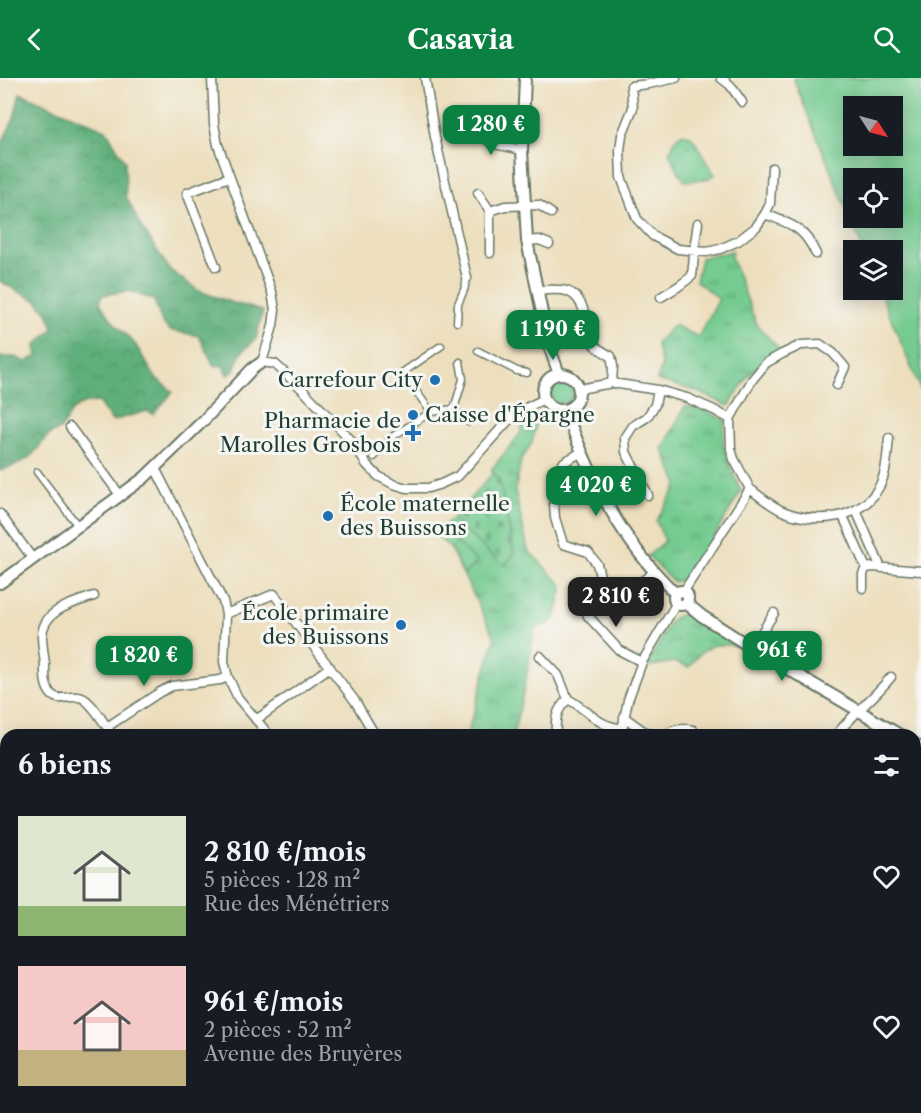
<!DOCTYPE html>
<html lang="fr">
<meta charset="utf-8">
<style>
body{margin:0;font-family:"Libre Caslon Text",serif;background:#20242c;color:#f1f3f6;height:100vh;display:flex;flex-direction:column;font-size:22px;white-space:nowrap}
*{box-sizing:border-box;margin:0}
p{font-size:20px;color:#9ea1a6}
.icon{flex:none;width:33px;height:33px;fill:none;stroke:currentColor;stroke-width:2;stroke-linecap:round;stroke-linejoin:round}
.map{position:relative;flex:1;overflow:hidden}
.details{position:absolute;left:0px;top:651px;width:921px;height:384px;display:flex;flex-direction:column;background:#171b24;border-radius:18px 18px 0 0;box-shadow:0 3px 15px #0003}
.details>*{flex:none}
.needle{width:39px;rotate:126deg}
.fabs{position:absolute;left:843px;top:18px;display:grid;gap:12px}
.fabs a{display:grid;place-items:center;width:60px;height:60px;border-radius:0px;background:#171b24;box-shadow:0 3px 15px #0003;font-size:30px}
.price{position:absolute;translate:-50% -51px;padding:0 14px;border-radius:12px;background:#0b8043;color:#fff;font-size:20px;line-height:39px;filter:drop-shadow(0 2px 3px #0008)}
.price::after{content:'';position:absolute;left:50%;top:36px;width:18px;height:14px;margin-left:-9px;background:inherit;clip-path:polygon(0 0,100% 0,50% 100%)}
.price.selected{background:#222;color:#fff}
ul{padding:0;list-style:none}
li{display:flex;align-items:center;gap:18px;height:150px;padding:0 18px}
li span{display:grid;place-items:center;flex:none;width:168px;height:120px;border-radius:0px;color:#555}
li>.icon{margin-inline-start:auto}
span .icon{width:72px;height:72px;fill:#fffc;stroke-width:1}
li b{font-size:26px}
h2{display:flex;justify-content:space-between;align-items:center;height:72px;padding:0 18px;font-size:26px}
header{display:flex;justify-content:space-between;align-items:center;height:78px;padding:0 18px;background:#0b8043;color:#fff;font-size:27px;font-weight:700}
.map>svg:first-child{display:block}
.grass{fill:url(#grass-tufts);stroke:#4a8462;stroke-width:1.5}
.forest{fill:url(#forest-crowns);stroke:#3f7658;stroke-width:1.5}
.cemetery{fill:url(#cemetery-stones);stroke:#4a8462;stroke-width:1.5}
.green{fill:#74cb91;stroke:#4a8462;stroke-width:1.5;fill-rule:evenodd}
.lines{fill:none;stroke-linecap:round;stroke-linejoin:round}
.pedestrian-casing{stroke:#677664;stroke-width:9}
.minor-casing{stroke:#677664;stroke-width:11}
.tertiary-casing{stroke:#677664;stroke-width:14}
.pedestrian{stroke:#fff;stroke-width:6}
.minor{stroke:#fff;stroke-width:8}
.tertiary{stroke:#fff;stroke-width:10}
.poi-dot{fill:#1f6fb2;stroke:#f6f6f2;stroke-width:2}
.labels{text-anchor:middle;stroke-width:6;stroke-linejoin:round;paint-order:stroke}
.poi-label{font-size:21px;fill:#1f3d34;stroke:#f6f6f2;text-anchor:end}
</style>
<header><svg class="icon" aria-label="back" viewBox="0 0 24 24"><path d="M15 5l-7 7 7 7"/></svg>Casavia<svg class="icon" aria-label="search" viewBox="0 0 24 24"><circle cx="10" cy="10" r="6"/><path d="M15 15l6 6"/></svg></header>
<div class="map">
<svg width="921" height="1035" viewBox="0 0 921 1035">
<defs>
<pattern id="grass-tufts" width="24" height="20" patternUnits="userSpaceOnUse" patternTransform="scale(1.5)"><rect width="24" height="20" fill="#74cb91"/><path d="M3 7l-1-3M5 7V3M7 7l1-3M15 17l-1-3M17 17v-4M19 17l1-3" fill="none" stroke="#5fa677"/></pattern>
<pattern id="forest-crowns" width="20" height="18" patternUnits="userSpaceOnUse" patternTransform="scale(1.5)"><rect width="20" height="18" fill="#5faf7b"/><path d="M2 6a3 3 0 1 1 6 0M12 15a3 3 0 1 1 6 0" fill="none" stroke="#4e9066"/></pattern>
<pattern id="cemetery-stones" width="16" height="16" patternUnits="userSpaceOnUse" patternTransform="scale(1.5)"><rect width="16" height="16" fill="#74cb91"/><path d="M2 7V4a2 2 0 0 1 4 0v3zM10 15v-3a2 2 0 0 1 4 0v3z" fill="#5fa677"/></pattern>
</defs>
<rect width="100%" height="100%" fill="#f6f6f2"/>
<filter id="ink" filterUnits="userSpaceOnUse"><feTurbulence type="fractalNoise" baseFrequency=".0167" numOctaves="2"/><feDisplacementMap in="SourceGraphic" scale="12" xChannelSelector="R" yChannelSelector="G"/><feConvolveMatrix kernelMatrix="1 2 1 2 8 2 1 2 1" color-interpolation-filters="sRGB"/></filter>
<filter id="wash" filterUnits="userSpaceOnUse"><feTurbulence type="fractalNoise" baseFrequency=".008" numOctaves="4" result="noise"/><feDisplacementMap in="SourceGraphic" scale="24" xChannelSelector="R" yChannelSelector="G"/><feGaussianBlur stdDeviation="1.35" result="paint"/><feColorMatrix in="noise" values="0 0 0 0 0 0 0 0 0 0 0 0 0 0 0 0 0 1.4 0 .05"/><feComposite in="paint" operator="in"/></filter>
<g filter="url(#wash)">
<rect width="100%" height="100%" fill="#eddfbe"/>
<path class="grass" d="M683,55L692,59L715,97L704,102L684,103L669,75L676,60Z
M732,173L731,179L757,247L781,273L760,285L746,301L729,328L696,313L657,302L662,287L656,266L674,247L698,259L719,221L696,203L701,180Z
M551 315a11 11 0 1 1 22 0a11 11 0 1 1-22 0Z
M685,328L704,332L725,342L723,366L729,385L741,414L687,502L673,504L648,478L665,463L656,443L678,407L663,371Z
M538,335L532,365L521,382L515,413L528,472L563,508L555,540L548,546L534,550C530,587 522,622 513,657H467L495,560L450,470L434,455L452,441L504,488L514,476L499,401L491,392L520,356L524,343Z
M683,536L692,538L737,568C710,564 706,568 689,589L674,584L646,589L671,543L675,539Z
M457,1029H533L542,1035H462Z"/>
<path class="forest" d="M20,15L106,52L125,83L126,118L140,147L170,192L199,213L230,224L263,233L256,261L244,272L238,281L234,292L228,298L222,287L214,288L199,258L169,252L162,244L154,222L129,213L102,217L100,225L114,245L135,266L155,299L173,314L153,336L147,333L112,343L98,324C75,324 71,333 61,351C41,358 45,365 32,377C24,385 10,389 0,393V279H15L26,284L37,278L36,267L53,251L49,237L36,222L21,215L0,203V65H2L14,40Z"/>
<path class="cemetery" d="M493,395L499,401L514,476L504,488L452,441Z"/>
<path class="green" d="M793,0H921V313L879,212H892V172H863ZM854,28H892V68H854ZM854,100H892V140H854Z
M457,464L477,484L464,497L451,471Z"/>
</g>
<g filter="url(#ink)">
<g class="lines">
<defs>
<path id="pedestrian" d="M457,244L458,226L464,212L467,200
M478,273L517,293L527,295
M403,295L431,334
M399,297L441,268
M454,331L468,344
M374,379L392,359L431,334L454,331L463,301L460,284
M37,394L78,448"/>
<path id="minor" d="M212,0L214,46L218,67L272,214L275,232L273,248L262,284L275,286L300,309L350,361L367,387L378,398L393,406L407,410H428L441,406L458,398L507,344L524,331L544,321
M425,0L435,59L467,200
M721,0L730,7L742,24
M631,8L633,30L622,57L620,72L621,99L637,141L653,158L678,171L707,174L720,171L738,163L756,149L765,136L770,126L772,90
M631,8L649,6L676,0
M470,54L499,67L522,72
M478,115L490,133V175
M490,133L505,128L539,127L551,135
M765,136C792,147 803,148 816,176
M527,163L539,162L549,166
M216,189L187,115L229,99
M538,213C561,210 578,209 585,237C586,244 587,253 590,260C594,269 602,273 611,278L613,288L612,305
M661,219L679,208L692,198C694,180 695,162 698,145
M579,311L612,305L658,312L687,320L714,332L730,341L731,371L734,381L750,411L684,513
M730,341L752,302L766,285L782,276L801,267L820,266L833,275L845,289L837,307
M70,349L120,417
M582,374L564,384L558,395L554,426L555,440L563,466L588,474L597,486L603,510C624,510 637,510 654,494
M155,390L223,523L226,536L224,584L228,599L238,620L269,657
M750,411C761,419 772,429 785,434C816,446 861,442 879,409C887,395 887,376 889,360
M648,417L626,374L625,360L633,348L647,339L655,327L658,312
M856,432L881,490
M0,436L33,481
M843,438L866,490
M603,510L592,513L586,521L585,527L588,538L619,572L642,584
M863,510V496L866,490L873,489L921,493
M94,518C74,525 43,531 42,558C42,567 44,577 45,586C45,596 44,609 52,617C60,624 70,617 79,619C89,620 101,641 107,649
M226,536L274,516L355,623L375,657
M752,570L774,535
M540,578L558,597L568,621
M624,639L642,652L654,657
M256,642L330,589
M112,657L107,649L160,614L172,608L220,602L228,599
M556,657C555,641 556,632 568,621C587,631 599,650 622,650
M621,657L628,622L642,584L676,526
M665,657C675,651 682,650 693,652
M836,657C853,636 874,620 891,599
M0,752L3,748
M0,814L6,853
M915,820L921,813
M0,944L6,929
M915,960L921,961
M0,1015L6,1019
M113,1029C124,1035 132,1035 143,1029
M333,1029L337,1035
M377,1029L384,1031L390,1035
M584,1029L591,1035
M808,1029L815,1035
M915,1029L918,1035
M210,1035L212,1029
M351,1035L356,1030L362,1029"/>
<path id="tertiary" d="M525,0L522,72L527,163L549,268L559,296
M543 314a18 18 0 1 1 36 0a18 18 0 1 1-36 0Z
M565,332C592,403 620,462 675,515
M0,505L144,400L204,342L252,291L262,284
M674 520a7 7 0 1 1 14 0a7 7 0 1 1-14 0Z
M686,525L702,538L752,570L900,657
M915,666L921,670"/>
</defs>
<use href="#pedestrian" class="pedestrian-casing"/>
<use href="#minor" class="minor-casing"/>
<use href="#tertiary" class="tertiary-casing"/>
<use href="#pedestrian" class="pedestrian"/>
<use href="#minor" class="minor"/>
<use href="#tertiary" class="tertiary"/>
</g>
</g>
<g class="poi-dot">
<circle cx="435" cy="302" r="6"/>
<circle cx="413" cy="337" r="6"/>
<path d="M410 346h6v6h6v6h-6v6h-6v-6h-6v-6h6z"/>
<circle cx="328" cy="438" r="6"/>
<circle cx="401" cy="547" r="6"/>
</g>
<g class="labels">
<g class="poi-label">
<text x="423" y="309">Carrefour City</text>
<text x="425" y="344" text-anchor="start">Caisse d'Épargne</text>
<text x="401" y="350">Pharmacie de<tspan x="401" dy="24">Marolles Grosbois</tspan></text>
<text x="340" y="433" text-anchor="start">École maternelle<tspan x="340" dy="24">des Buissons</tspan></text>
<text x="389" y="542">École primaire<tspan x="389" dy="24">des Buissons</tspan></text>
</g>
</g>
</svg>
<div class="fabs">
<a><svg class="needle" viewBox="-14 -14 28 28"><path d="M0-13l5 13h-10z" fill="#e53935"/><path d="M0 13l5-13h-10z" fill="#9ea1a6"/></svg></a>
<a><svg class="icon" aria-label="locate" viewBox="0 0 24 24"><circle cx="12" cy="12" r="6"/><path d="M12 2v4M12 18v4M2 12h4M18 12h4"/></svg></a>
<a><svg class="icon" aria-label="layers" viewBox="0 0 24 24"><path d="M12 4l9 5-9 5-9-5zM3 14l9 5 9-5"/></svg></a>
</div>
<b class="price" style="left:491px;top:78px">1 280 €</b>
<b class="price" style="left:553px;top:283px">1 190 €</b>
<b class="price" style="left:596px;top:439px">4 020 €</b>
<b class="price selected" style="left:616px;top:550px">2 810 €</b>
<b class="price" style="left:782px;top:604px">961 €</b>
<b class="price" style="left:144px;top:609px">1 820 €</b>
<section class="details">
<h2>6 biens<svg class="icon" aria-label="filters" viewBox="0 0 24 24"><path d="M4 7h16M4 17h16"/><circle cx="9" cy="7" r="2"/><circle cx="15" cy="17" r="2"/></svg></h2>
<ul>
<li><span style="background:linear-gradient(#dfe7d0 75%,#8fb573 0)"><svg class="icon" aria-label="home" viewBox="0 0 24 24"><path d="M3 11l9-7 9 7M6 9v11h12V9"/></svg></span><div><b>2 810 €/mois</b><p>5 pièces · 128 m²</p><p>Rue des Ménétriers</p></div><svg class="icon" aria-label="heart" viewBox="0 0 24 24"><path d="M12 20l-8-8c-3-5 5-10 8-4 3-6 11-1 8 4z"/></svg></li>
<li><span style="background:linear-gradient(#f6c9c9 70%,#c2b280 0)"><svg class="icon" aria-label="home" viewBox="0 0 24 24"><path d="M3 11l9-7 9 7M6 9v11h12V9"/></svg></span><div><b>961 €/mois</b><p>2 pièces · 52 m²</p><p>Avenue des Bruyères</p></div><svg class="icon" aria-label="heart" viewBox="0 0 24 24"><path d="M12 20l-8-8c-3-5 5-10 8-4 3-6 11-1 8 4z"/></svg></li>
</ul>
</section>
</div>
